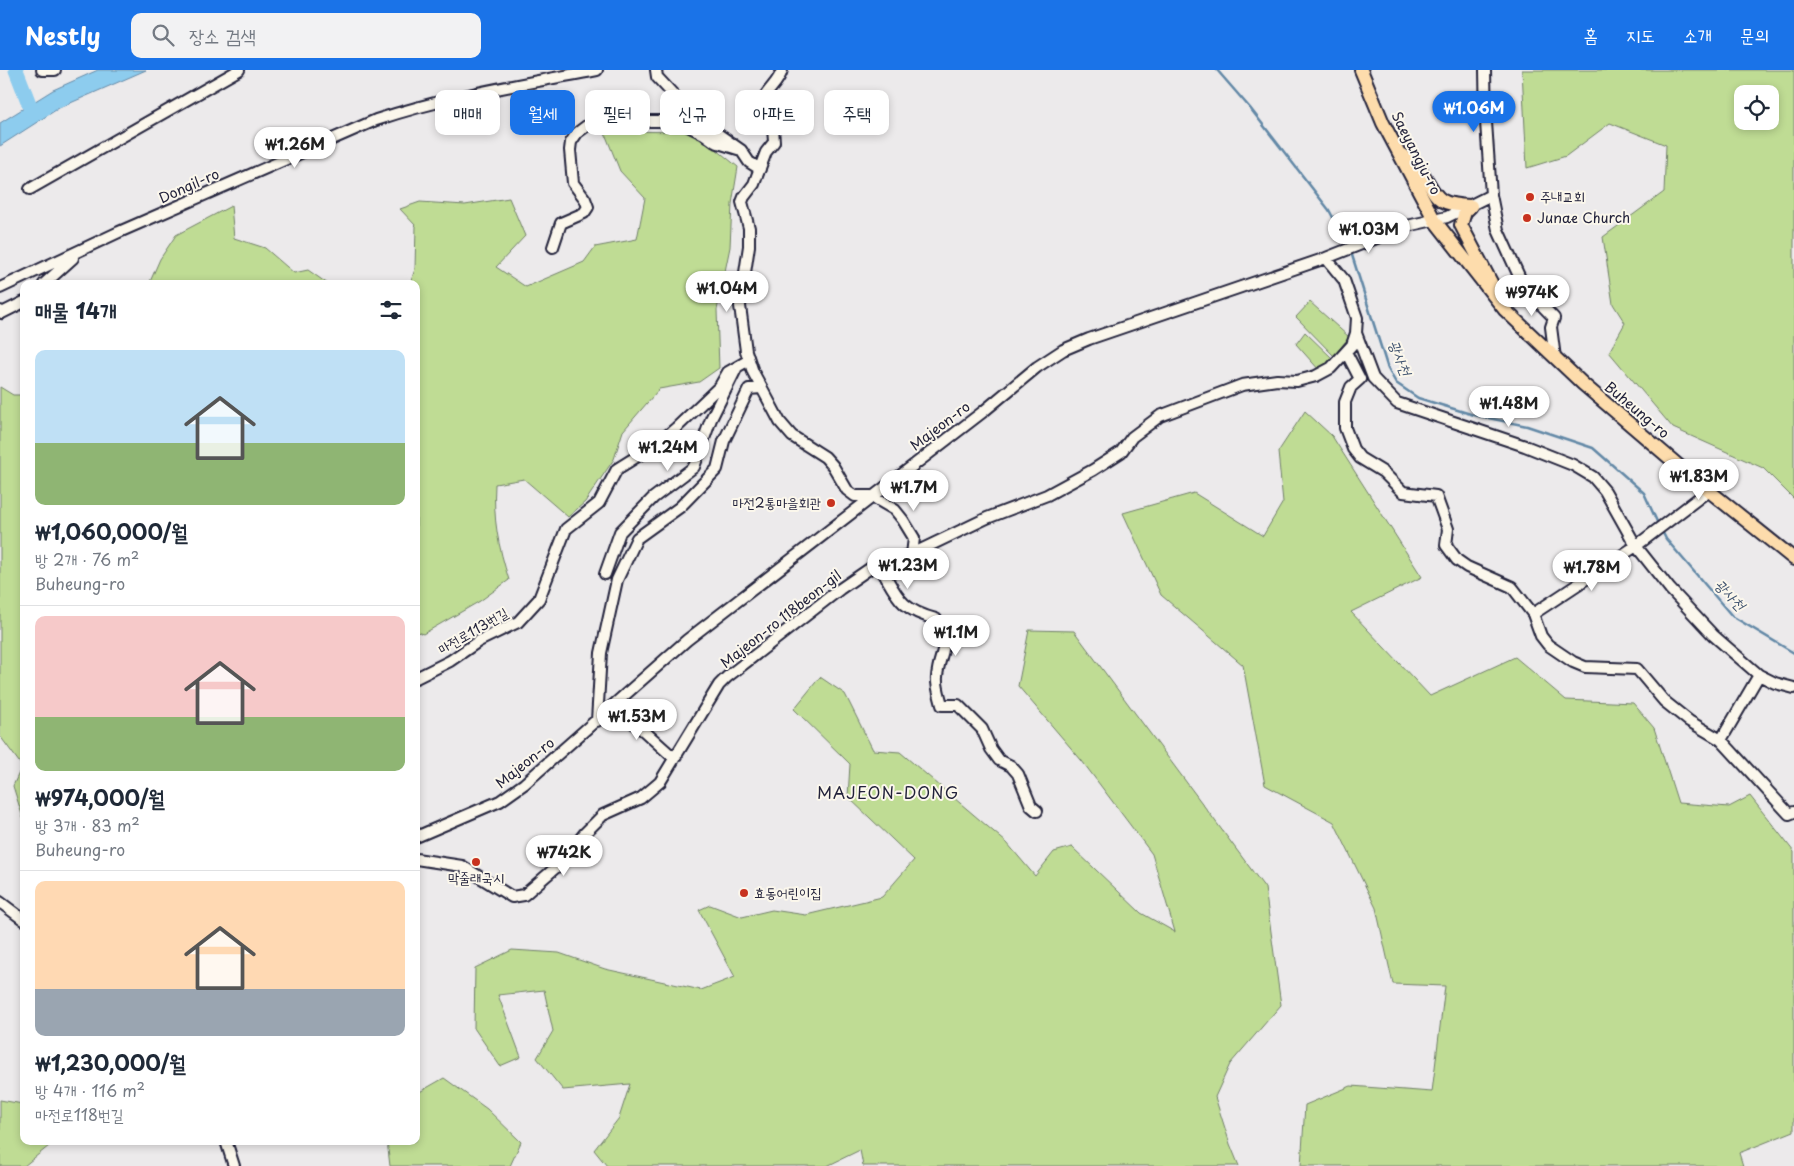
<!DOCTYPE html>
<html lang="ko">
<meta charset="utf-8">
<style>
body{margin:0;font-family:"Playpen Sans","Poor Story",sans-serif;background:#f2f2f3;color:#1f2937;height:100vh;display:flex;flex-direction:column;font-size:19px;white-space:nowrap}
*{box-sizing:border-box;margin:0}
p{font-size:16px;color:#747a83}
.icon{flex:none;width:28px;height:28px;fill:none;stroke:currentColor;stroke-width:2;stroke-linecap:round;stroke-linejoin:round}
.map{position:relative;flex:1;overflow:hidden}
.sheet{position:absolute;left:20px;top:210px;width:400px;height:865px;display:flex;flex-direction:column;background:#fff;border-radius:10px;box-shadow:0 2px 8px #0003}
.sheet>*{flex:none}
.guide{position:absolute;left:435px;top:20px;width:475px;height:45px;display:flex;gap:10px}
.buttons{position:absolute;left:1734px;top:15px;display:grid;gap:10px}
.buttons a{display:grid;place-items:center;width:45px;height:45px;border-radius:10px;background:#fff;box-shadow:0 2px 8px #0003;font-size:25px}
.price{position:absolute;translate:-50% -42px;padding:0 11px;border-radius:18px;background:#fff;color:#222;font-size:16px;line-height:32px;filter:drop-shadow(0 1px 2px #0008)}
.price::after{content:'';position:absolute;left:50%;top:30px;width:15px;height:11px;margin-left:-8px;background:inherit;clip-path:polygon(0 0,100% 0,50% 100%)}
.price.current{background:#1a73e8;color:#fff}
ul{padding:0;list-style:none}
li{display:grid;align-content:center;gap:10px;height:265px;padding:0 15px}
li+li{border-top:1px solid #e0e1e3}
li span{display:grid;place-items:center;height:155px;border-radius:10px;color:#555}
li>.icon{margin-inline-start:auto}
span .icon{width:90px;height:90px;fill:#fffc;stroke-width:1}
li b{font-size:21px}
h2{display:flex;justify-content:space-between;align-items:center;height:60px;padding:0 15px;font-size:21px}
.tag{padding:0 18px;border-radius:10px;background:#fff;box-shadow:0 2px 8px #0003;font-size:18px;line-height:45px}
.tag.current{background:#1a73e8;color:#fff}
header{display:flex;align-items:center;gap:30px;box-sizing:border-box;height:70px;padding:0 25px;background:#1a73e8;color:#fff}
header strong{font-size:24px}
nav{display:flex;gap:28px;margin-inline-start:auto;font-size:18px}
.search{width:350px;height:45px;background:#f2f2f3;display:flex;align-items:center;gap:12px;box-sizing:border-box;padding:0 18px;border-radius:10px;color:#747a83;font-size:19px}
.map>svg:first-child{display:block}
.green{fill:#bfdc94;stroke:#707f68;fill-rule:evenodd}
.water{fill:#8dccee;stroke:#6288a6}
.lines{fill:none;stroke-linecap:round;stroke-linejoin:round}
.stream{stroke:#6288a6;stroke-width:2.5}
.river{stroke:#8dccee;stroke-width:15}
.minor-casing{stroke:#22223b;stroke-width:14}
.major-casing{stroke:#22223b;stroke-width:16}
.minor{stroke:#fbf7ec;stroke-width:10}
.major{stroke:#fddcac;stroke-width:12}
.poi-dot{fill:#c8321e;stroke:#fbf7ec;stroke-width:2}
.labels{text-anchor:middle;stroke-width:4;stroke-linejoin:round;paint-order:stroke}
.street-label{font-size:14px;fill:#22223b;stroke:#fbf7ec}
.poi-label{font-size:14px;fill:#22223b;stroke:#fbf7ec;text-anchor:start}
.water-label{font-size:15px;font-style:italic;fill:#425571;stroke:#fbf7ec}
.quarter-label{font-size:16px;letter-spacing:1px;fill:#22223b;stroke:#fbf7ec}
</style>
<header>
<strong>Nestly</strong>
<div class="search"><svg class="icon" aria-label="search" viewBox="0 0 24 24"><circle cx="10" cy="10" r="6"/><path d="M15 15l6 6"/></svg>장소 검색</div>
<nav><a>홈</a><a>지도</a><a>소개</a><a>문의</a></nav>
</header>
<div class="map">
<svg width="1794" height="1096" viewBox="0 0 1794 1096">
<rect width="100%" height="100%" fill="#eceaeb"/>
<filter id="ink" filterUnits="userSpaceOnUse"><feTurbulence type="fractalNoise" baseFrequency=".02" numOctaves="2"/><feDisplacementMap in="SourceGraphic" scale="10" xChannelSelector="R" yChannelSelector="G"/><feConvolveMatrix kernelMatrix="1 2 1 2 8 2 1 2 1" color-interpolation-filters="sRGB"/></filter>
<g filter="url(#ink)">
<path class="green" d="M1522,0H1794V429L1763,398L1673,358L1609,282L1625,253L1613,234L1603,167L1664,122L1666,75L1610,53L1566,86L1527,98ZM1742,24H1770V51H1742Z
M604,61L695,62L738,97L732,134L730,177L717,240L719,298L699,312L659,319L623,361L614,389L585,432L568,447L524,409L495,414C493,450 498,475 509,510L480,531L423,564L416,561V214H410L415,199L416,156L400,139L420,132L465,135L509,128L525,166L496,197L526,217L584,192L595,177L637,169L645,128L620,101Z
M231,136L234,168L265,178L294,203L308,200L328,214H149L160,189L176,165Z
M1310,232L1349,267L1334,286L1296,247Z
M1305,262L1332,288L1320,301L1296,274Z
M0,317L13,325H24V751L13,716L22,696L0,666Z
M1305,341L1332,366L1422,507L1351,542L1430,626L1515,587L1566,630L1633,633L1654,658L1678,733L1729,737L1750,726L1794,782V1061L1739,1083L1743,1096H1301L1305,1035L1351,1016L1432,1022L1445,916L1393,914L1376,838L1334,752L1265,715L1243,595L1161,525L1123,443L1194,423L1263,466L1283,432L1278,382Z
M1029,560L1074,561L1265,818L1281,935L1230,994L1215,1027L1230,1074L1239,1096H863L860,1080L827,1096H607L594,1080L619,1048L630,1014L563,1020L537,988L553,961L544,920L498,925L521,987L500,996L474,958L475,898L512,880L559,883L605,899L701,920L735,907L699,840L710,835L742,847L772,840L806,845L882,827L914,790L848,727L850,694L794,639L820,607L845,624L873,680L900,682L1007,773L1035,806L1054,782L1072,777L1141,843L1175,862L1152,784L1082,691L1018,616Z
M444,1008L487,1039L521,1072L510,1096H390L387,1071H416V1024Z
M0,1030L23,1034L24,1071L54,1072L24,1096H0Z"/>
<path class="water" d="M98,0H146L59,38L0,76V53L53,20Z"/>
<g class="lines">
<path class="stream" d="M1217,0L1250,38L1329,140L1349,177
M1351,182L1388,299L1396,313L1418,328L1474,345L1527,356L1593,378L1644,423L1659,456
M1662,461L1666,469L1732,546L1794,583"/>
<path class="river" d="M16,0L33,44"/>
<defs>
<path id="minor" d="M42,0H55
M656,0L657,7L695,48L741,80L749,92L760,99
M782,0C779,12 770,17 764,28L773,58L774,72L766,82L754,114L744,127L742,132L749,158V176L740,236L746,281L753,302L764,322L780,352L792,366L825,387L833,396L847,420L855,426H871L895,440L903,450L914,468L912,484
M1485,0L1486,52L1491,125L1498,160L1524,217L1554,248L1551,257L1555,288
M30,119L239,0
M553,177L561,153L584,143L588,137L585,129L573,113L570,80L571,72L577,63L593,51L612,46L645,51H678L704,64L715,72L741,80
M44,214L73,188
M0,218L119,162L376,50C448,26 523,14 597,0
M0,241L2,243L24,232
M1356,263L1373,308L1397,333L1525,376L1573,395L1593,407L1605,421L1636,476L1670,519L1713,565L1759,605L1775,613L1794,618
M1346,282L1360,309L1351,317L1345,332V358L1353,379L1360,388L1383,402L1403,422L1436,426L1448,459L1446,475L1457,490L1467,497L1512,517L1533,544L1541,566L1548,575L1573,592L1585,597L1637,599L1664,631L1689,651L1721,670L1789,744L1794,742
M879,495C897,525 899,540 936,549C952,578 939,581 937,607C936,616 940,626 942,635H958L982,659L991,679L999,690L1011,696L1018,704L1031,736L1037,741
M605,504L620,462L653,428L694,397L711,349L737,297
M1533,544L1636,476L1708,421
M416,608L450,591L479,571L518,552L539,529L566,459L599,433L617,399L657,374L676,358L720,316L728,302L749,290
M613,637L644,661L674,688
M597,651L601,583L617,510L637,468L680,437L717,399L724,371L749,319L761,318
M1721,670L1759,605
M416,767L500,731L524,714L687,570L984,341L1037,297L1063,280L1089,269L1326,188L1407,156L1447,147L1491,125
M416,789L462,796L512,827L524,825L561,793L584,764L603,745L641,728L660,712L719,615L727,607L840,519L875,495L912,484L987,448L1047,425L1093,400L1121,382L1132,367L1160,346L1242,315L1277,310L1297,311L1316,306L1331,298L1352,275L1356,263L1357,248L1344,210L1326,188
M0,832L24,850
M226,1071L234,1096"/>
<path id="major" d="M1361,0L1383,53L1435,151L1505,240L1583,314L1693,408L1794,489
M1402,85C1407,89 1414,92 1418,97C1438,124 1431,135 1471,136
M1471,136L1465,142L1461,155L1494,218"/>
</defs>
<use href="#minor" class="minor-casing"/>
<use href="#major" class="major-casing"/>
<use href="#minor" class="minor"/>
<use href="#major" class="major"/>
</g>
</g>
<g class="poi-dot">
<circle cx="1530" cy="127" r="5"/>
<circle cx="1527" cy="148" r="5"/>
<circle cx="831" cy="433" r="5"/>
<circle cx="476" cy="792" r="5"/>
<circle cx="744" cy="823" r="5"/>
</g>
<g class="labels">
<g class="street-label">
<text transform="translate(1416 83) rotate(63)" y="5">Saeyangju-ro</text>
<text transform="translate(189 116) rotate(-24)" y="5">Dongil-ro</text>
<text transform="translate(1637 340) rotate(40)" y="5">Buheung-ro</text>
<text transform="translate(940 356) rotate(-37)" y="5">Majeon-ro</text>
<text transform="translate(781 549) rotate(-38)" y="5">Majeon-ro 118beon-gil</text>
<text transform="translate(473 561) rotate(-30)" y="5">마전로113번길</text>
<text transform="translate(525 693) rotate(-39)" y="5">Majeon-ro</text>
</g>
<g class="poi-label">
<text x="1540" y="132">주내교회</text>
<text x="1537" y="153">Junae Church</text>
<text x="821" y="438" text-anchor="end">마전2통마을회관</text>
<text x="476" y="813" text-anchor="middle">막줄래국시</text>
<text x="754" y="828">효동어린이집</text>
</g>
<g class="water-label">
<text transform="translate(1400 288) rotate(68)" y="5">광사천</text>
<text transform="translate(1730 525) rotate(46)" y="5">광사천</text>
</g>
<g class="quarter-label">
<text x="888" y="729">MAJEON-DONG</text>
</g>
</g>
</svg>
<div class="buttons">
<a><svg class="icon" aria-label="locate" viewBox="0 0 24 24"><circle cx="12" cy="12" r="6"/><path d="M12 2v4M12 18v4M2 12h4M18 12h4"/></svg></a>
</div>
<b class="price current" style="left:1474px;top:63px">₩1.06M</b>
<b class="price" style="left:295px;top:99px">₩1.26M</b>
<b class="price" style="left:1369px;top:184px">₩1.03M</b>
<b class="price" style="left:727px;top:243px">₩1.04M</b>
<b class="price" style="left:1532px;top:247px">₩974K</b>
<b class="price" style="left:1509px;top:358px">₩1.48M</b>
<b class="price" style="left:668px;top:402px">₩1.24M</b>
<b class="price" style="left:1699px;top:431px">₩1.83M</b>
<b class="price" style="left:914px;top:442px">₩1.7M</b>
<b class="price" style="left:908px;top:520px">₩1.23M</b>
<b class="price" style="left:1592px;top:522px">₩1.78M</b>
<b class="price" style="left:956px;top:587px">₩1.1M</b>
<b class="price" style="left:637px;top:671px">₩1.53M</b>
<b class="price" style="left:564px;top:807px">₩742K</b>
<div class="guide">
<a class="tag">매매</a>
<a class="tag current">월세</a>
<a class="tag">필터</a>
<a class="tag">신규</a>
<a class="tag">아파트</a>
<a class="tag">주택</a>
</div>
<section class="sheet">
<h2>매물 14개<svg class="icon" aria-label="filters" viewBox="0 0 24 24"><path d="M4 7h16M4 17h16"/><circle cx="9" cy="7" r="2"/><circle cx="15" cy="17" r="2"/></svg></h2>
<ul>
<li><span style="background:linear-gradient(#bfe0f5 60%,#8fb573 0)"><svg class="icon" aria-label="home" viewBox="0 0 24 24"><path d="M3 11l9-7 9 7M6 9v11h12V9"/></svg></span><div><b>₩1,060,000/월</b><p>방 2개 · 76 m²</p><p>Buheung-ro</p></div></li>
<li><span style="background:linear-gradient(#f6c9c9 65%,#8fb573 0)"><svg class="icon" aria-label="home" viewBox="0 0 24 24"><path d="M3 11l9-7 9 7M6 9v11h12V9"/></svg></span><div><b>₩974,000/월</b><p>방 3개 · 83 m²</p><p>Buheung-ro</p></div></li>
<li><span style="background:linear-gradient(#ffd9b3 70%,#9aa5b1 0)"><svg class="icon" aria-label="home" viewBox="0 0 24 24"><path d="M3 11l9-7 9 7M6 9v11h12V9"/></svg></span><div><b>₩1,230,000/월</b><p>방 4개 · 116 m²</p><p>마전로118번길</p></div></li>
</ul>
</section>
</div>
